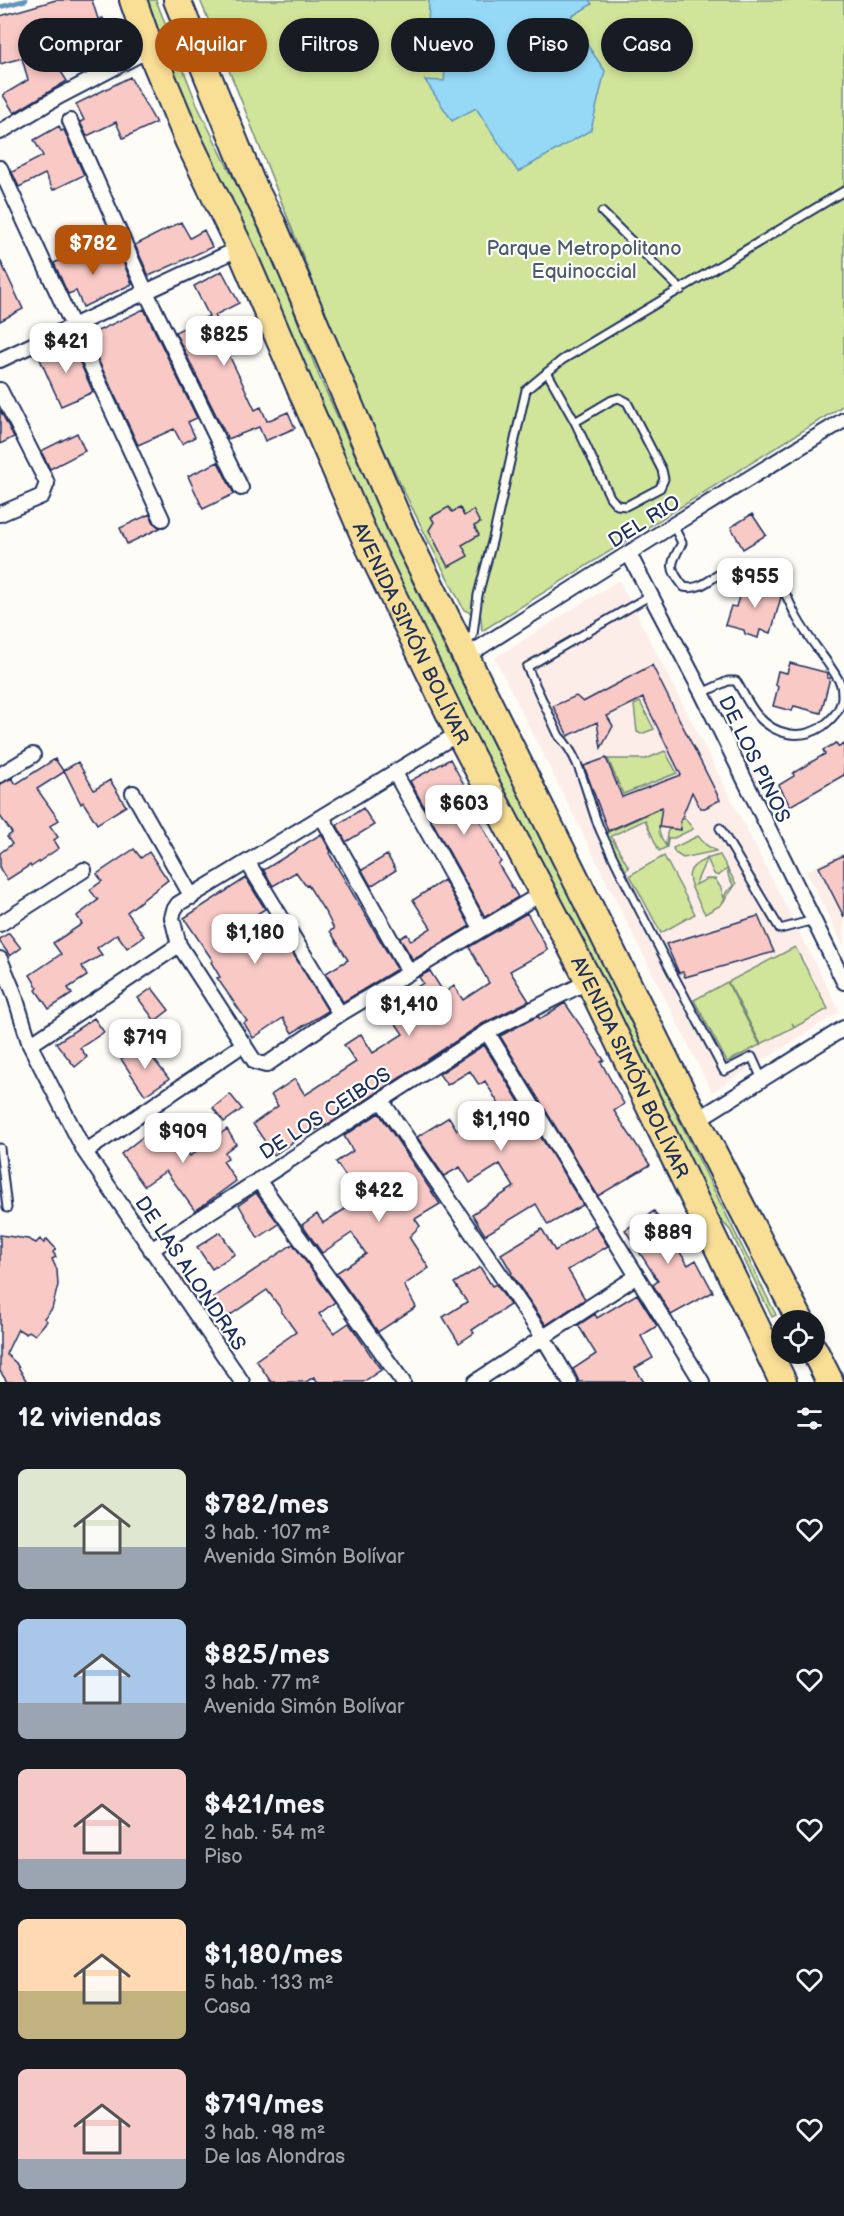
<!DOCTYPE html>
<html lang="es">
<meta charset="utf-8">
<style>
body{margin:0;font-family:"Balsamiq Sans",sans-serif;background:#20242c;color:#f1f3f6;height:100vh;display:flex;flex-direction:column;font-size:22px;white-space:nowrap}
*{box-sizing:border-box;margin:0}
p{font-size:20px;color:#9ea1a6}
.icon{flex:none;width:33px;height:33px;fill:none;stroke:currentColor;stroke-width:2;stroke-linecap:round;stroke-linejoin:round}
.map{position:relative;height:1382px;overflow:hidden}
.drawer{display:flex;flex-direction:column;background:#171b24;flex:1}
.drawer>*{flex:none}
.hud{position:absolute;left:18px;top:18px;width:808px;height:54px;display:flex;gap:12px}
.buttons{position:absolute;left:771px;top:1310px;display:grid;gap:12px}
.buttons a{display:grid;place-items:center;width:54px;height:54px;border-radius:50%;background:#171b24;box-shadow:0 3px 9px #0003;font-size:30px}
.price{position:absolute;translate:-50% -51px;padding:0 14px;border-radius:12px;background:#fff;color:#222;font-size:20px;line-height:39px;filter:drop-shadow(0 2px 3px #0008)}
.price::after{content:'';position:absolute;left:50%;top:36px;width:18px;height:14px;margin-left:-9px;background:inherit;clip-path:polygon(0 0,100% 0,50% 100%)}
.price.selected{background:#b45309;color:#fff}
ul{padding:0;list-style:none}
li{display:flex;align-items:center;gap:18px;height:150px;padding:0 18px}
li span{display:grid;place-items:center;flex:none;width:168px;height:120px;border-radius:9px;color:#555}
li>.icon{margin-inline-start:auto}
span .icon{width:72px;height:72px;fill:#fffc;stroke-width:1}
li b{font-size:26px}
h2{display:flex;justify-content:space-between;align-items:center;height:72px;padding:0 18px;font-size:26px}
.chip{padding:0 21px;border-radius:27px;background:#171b24;box-shadow:0 3px 9px #0003;font-size:21px;line-height:54px}
.chip.selected{background:#b45309;color:#fff}
.map>svg:first-child{display:block}
.built{fill:#fcede8}
.green{fill:#d0e59a;stroke:#768a7c;stroke-width:1.5;fill-rule:evenodd}
.water{fill:#95d9f7;stroke:#6495ba;stroke-width:1.5}
.lines{fill:none;stroke-linecap:round;stroke-linejoin:round}
.stream{stroke:#6495ba;stroke-width:4.5}
.building{fill:#f9c9c6;stroke:#1b2f5e;stroke-width:1.5}
.lane-casing{stroke:#1b2f5e;stroke-width:11}
.street-casing{stroke:#1b2f5e;stroke-width:18}
.highway-casing{stroke:#1b2f5e;stroke-width:30}
.lane{stroke:#fdfcf7;stroke-width:7}
.street{stroke:#fdfcf7;stroke-width:14}
.highway{stroke:#f9df96;stroke-width:26}
.labels{text-anchor:middle;stroke-width:4.5;stroke-linejoin:round;paint-order:stroke}
.park-label{font-size:20px;fill:#485c6d;stroke:#fdfcf7}
.street-label{font-size:20px;fill:#1b2f5e;stroke:#fdfcf7}
</style>
<div class="map">
<svg width="844" height="1382" viewBox="0 0 844 1382">
<rect width="100%" height="100%" fill="#fdfcf7"/>
<filter id="ink" filterUnits="userSpaceOnUse"><feTurbulence type="fractalNoise" baseFrequency=".0167" numOctaves="2"/><feDisplacementMap in="SourceGraphic" scale="12" xChannelSelector="R" yChannelSelector="G"/><feConvolveMatrix kernelMatrix="1 2 1 2 8 2 1 2 1" color-interpolation-filters="sRGB"/></filter>
<g filter="url(#ink)">
<path class="built" d="M619,580L840,1012L712,1092L495,658Z
M844,852V947L806,871Z"/>
<path class="green" d="M147,0H156L198,107L273,258L319,376L424,607L605,966L651,1063L776,1315L772,1317L730,1230L715,1214L595,970L413,612L308,379L246,231L175,79Z
M200,0H844V405L482,631L481,617L464,610C422,529 381,448 346,363C296,243 251,120 200,0Z
M640,702L654,729L641,734L637,732L634,705Z
M665,751L677,773L623,794L608,759H646Z
M668,805L681,813L693,829L674,838H668L667,847L659,851L645,820L611,836L629,868L625,870L606,833ZM682,816L680,823L681,830L669,829L667,833L666,846C658,832 656,832 665,817Z
M698,836L706,845L716,851L683,858L675,853L673,848Z
M720,855L736,884L721,905L705,914C689,882 674,866 720,855ZM707,858L714,874L718,876L727,869L729,878L734,886L727,891L724,898L721,888L715,879H707L695,885Z
M664,856L695,914L661,933L630,875Z
M795,947L828,1009L795,1027L792,1023L794,1027L761,1044L728,982Z
M727,982L760,1045L727,1062L694,1000Z"/>
<path class="water" d="M429,0H589L592,4L561,23L575,42L582,37L605,71L591,130L518,172L476,108L452,121L425,80L444,81L446,59L427,56Z"/>
<g class="lines">
<path class="stream" d="M0,7L26,0"/>
</g>
<path class="building" d="M56,0H92L98,19L103,18L112,51L58,67L67,81L14,113L3,95L28,80L22,58L0,64V16Z
M130,77L156,123L123,138L116,122L87,136L80,122L84,120L76,104Z
M59,126L61,131L64,130L84,175L53,190L45,174L19,187L12,172L43,156L34,140Z
M181,222L190,238L204,230L212,247L149,276L135,245Z
M86,249L92,263L119,252L132,284L83,307L76,291L68,294L54,263Z
M0,260L23,309L0,321Z
M222,271L239,303L215,315L229,346L225,347L240,378L255,410L261,407L267,421L288,412L295,428L265,441L259,427L228,439L175,332L209,316L194,286Z
M144,309L197,418L188,422L195,437L182,444L174,429L138,445L87,336Z
M71,342L93,392L61,406L39,357Z
M0,410L14,437L0,444Z
M77,433L85,451L50,469L41,451Z
M218,462L234,494L203,509L188,476Z
M449,507L452,512L460,508L464,516L473,510L480,523L474,526L479,535L462,545L468,556L448,567L429,530L434,522L431,517Z
M150,514L154,523L160,528L127,544L120,528Z
M752,514L766,535L743,549L731,527Z
M744,580L776,589L781,597L771,633L760,630L758,638L745,634L744,630L725,625L731,606L736,607Z
M790,663L828,673L827,678H830L821,713L794,706L792,711L773,706L778,687L775,684L778,671L787,673Z
M652,665L720,800L705,808H700L692,792L680,822L681,830L659,827L662,807L608,831L584,766L606,758L622,797L681,775L643,698L607,716L613,726L601,748L597,722L568,736L553,706L576,696L583,702Z
M836,743L839,747L844,744V775L790,806L779,785L794,776L793,773L825,754L823,750Z
M55,759L64,772L37,789L59,820L50,826L58,837L54,840L59,848L31,867L30,865L7,880L0,869V853L12,844L7,837L12,833L0,816V784L12,778L16,784Z
M450,759L483,819L480,821L501,862L498,864L518,897L485,917L410,781Z
M78,762L94,790L110,780L126,806L97,824L83,802L81,804L64,770Z
M363,808L374,825L346,842L337,825Z
M321,834L331,852L329,853L397,969L343,1002L326,973L348,960L330,931L334,929L327,915L308,885L306,886L296,872L273,886L262,868L264,870Z
M134,849L141,858L149,852L168,880L127,912L144,936L127,948L117,934L97,948L102,955L82,966L87,976L68,988L72,994L49,1009L36,990L38,988L30,975L61,954L53,943L82,924L77,916L98,900L90,890L102,881L97,874Z
M387,855L396,870L371,886L362,870Z
M844,855V917L819,867Z
M246,878L265,909L236,927L253,955L283,937L328,1011L292,1033L283,1018L253,1038L244,1023L247,1021L217,978L220,977L211,962L213,961L184,918Z
M444,880L470,926L413,960L400,938L407,934L411,941L431,928L413,900Z
M527,913L548,950L510,971L529,1001L482,1024L334,1121L299,1138L274,1155L253,1124L278,1106L271,1095L295,1079L305,1095L356,1062L344,1045L361,1034L373,1053L403,1034L380,1000L395,992L399,999L423,983L419,977L430,971L444,993L454,986L463,1000L489,983L469,947Z
M758,916L774,952L685,977L683,972L679,973L666,944Z
M9,933L21,948L10,956L0,942V939Z
M152,988L169,1010L155,1021L138,998Z
M565,1003L604,1060L601,1062L624,1104L614,1111L650,1165L598,1196L500,1036L538,1016L540,1019Z
M94,1018L104,1032L80,1048L87,1057L75,1067L56,1043Z
M143,1045L169,1079L145,1095L121,1059Z
M484,1045L583,1205L548,1225L536,1204L485,1235L472,1214L514,1187L500,1164L470,1183L460,1167L444,1176L417,1137L449,1117L457,1130L463,1126L467,1134L503,1111L485,1081L479,1085L470,1071L447,1085L439,1074Z
M230,1094L242,1109L224,1122L213,1108Z
M379,1113L440,1204L415,1219L420,1226L409,1237L429,1268L404,1285L416,1307L378,1332L336,1273L366,1254L352,1233L322,1253L302,1225L317,1214L323,1223L361,1199L336,1162L353,1151L344,1136Z
M163,1121L190,1156L227,1129L236,1144L225,1152L228,1158L223,1161L236,1181L195,1211L166,1171L144,1186L121,1154Z
M256,1193L279,1224L258,1238L239,1205Z
M654,1211L688,1265L696,1260L713,1292L671,1315L653,1285L658,1281L625,1230Z
M595,1225L608,1246L568,1270L585,1299L546,1325L511,1274L512,1273L501,1254L542,1229L555,1251Z
M220,1232L235,1254L212,1269L197,1247Z
M0,1235L28,1239L36,1243L40,1239L44,1243L47,1239L56,1249L53,1252L56,1257L52,1259L57,1270L58,1285L52,1309L44,1318L47,1321L35,1335L29,1331L26,1334L18,1329L6,1354L16,1363L27,1382H7L0,1371Z
M293,1244L335,1302L319,1314L334,1333L349,1323L381,1370L363,1382H318L314,1377L306,1382H271L256,1360L296,1332L281,1311L282,1310L267,1290L226,1318L213,1298Z
M480,1267L492,1286L496,1284L510,1305L472,1330L474,1333L459,1343L443,1317L467,1302L454,1283Z
M637,1294L657,1326L641,1336L653,1358L635,1368L644,1382H579L573,1369L596,1354L578,1325L595,1314L597,1318Z"/>
<g class="lines">
<defs>
<path id="lane" d="M602,212L681,290
M547,372L575,422L610,497L617,505L626,506L660,488L664,479L662,470L627,402L619,398L612,400L575,422
M673,525L682,543C670,565 668,567 684,587C712,593 720,555 760,569C765,570 771,575 775,579C786,590 790,605 797,618C809,640 826,658 838,679C841,683 842,691 842,696C842,709 832,719 823,726C801,741 775,735 758,716C749,706 743,692 736,681H728L702,693
M651,595L527,667L559,736C583,760 587,801 601,832C639,913 683,992 724,1071L752,1057L762,1079
M465,643L471,638L473,634L478,595L493,538L526,390L562,360L844,191
M720,828L780,929L814,920
M0,1148L7,1208"/>
<path id="street" d="M70,121L146,292L241,488
M0,132L58,97L150,49
M0,168L162,519
M0,360L240,248
M0,390L47,483L42,496L0,514
M629,554L702,693L844,982
M465,657L673,525L844,420
M459,733L178,904L174,910L172,918L179,945L255,1062L266,1065L340,1014L544,892
M395,773L481,928
M0,775L33,755
M133,793L192,897
M322,817L409,972
M248,863L340,1014
M0,924L84,870
M0,959L14,993L30,1045L85,1152L242,1382
M487,1032L702,1382
M30,1045L179,945
M381,1100L543,1337L570,1382
M697,1120L844,1028
M85,1152L244,1044
M258,1180L403,1382
M151,1250L487,1032L589,981
M475,1382L637,1276"/>
<g id="highway">
<path id="s1" d="M133,0L150,49L188,140L240,248L366,540L459,733L589,981L783,1382"/>
<path d="M177,0L251,182L272,223L401,526L666,1061L800,1320"/>
<path d="M814,1350L830,1382"/>
</g>
</defs>
<use href="#lane" class="lane-casing"/>
<use href="#street" class="street-casing"/>
<use href="#highway" class="highway-casing"/>
<use href="#lane" class="lane"/>
<use href="#street" class="street"/>
<use href="#highway" class="highway"/>
</g>
</g>
<g class="labels">
<g class="park-label">
<text x="584" y="255">Parque Metropolitano<tspan x="584" dy="23">Equinoccial</tspan></text>
</g>
<g class="street-label">
<text transform="translate(644 521) rotate(-32)" y="7">DEL RIO</text>
<text dy="7" stroke="none"><textPath href="#s1" startOffset="692">AVENIDA SIMÓN BOLÍVAR</textPath></text>
<text transform="translate(755 759) rotate(64)" y="7">DE LOS PINOS</text>
<text dy="7" stroke="none"><textPath href="#s1" startOffset="1178">AVENIDA SIMÓN BOLÍVAR</textPath></text>
<text transform="translate(325 1113) rotate(-33)" y="7">DE LOS CEIBOS</text>
<text transform="translate(191 1273) rotate(56)" y="7">DE LAS ALONDRAS</text>
</g>
</g>
</svg>
<div class="buttons">
<a><svg class="icon" aria-label="locate" viewBox="0 0 24 24"><circle cx="12" cy="12" r="6"/><path d="M12 2v4M12 18v4M2 12h4M18 12h4"/></svg></a>
</div>
<b class="price selected" style="left:93px;top:276px">$782</b>
<b class="price" style="left:224px;top:367px">$825</b>
<b class="price" style="left:66px;top:374px">$421</b>
<b class="price" style="left:755px;top:609px">$955</b>
<b class="price" style="left:464px;top:836px">$603</b>
<b class="price" style="left:255px;top:965px">$1,180</b>
<b class="price" style="left:409px;top:1037px">$1,410</b>
<b class="price" style="left:145px;top:1070px">$719</b>
<b class="price" style="left:501px;top:1152px">$1,190</b>
<b class="price" style="left:183px;top:1164px">$909</b>
<b class="price" style="left:379px;top:1223px">$422</b>
<b class="price" style="left:668px;top:1265px">$889</b>
<div class="hud">
<a class="chip">Comprar</a>
<a class="chip selected">Alquilar</a>
<a class="chip">Filtros</a>
<a class="chip">Nuevo</a>
<a class="chip">Piso</a>
<a class="chip">Casa</a>
</div>
</div>
<section class="drawer">
<h2>12 viviendas<svg class="icon" aria-label="filters" viewBox="0 0 24 24"><path d="M4 7h16M4 17h16"/><circle cx="9" cy="7" r="2"/><circle cx="15" cy="17" r="2"/></svg></h2>
<ul>
<li><span style="background:linear-gradient(#dfe7d0 65%,#9aa5b1 0)"><svg class="icon" aria-label="home" viewBox="0 0 24 24"><path d="M3 11l9-7 9 7M6 9v11h12V9"/></svg></span><div><b>$782/mes</b><p>3 hab. · 107 m²</p><p>Avenida Simón Bolívar</p></div><svg class="icon" aria-label="heart" viewBox="0 0 24 24"><path d="M12 20l-8-8c-3-5 5-10 8-4 3-6 11-1 8 4z"/></svg></li>
<li><span style="background:linear-gradient(#a9c7e8 70%,#9aa5b1 0)"><svg class="icon" aria-label="home" viewBox="0 0 24 24"><path d="M3 11l9-7 9 7M6 9v11h12V9"/></svg></span><div><b>$825/mes</b><p>3 hab. · 77 m²</p><p>Avenida Simón Bolívar</p></div><svg class="icon" aria-label="heart" viewBox="0 0 24 24"><path d="M12 20l-8-8c-3-5 5-10 8-4 3-6 11-1 8 4z"/></svg></li>
<li><span style="background:linear-gradient(#f6c9c9 75%,#9aa5b1 0)"><svg class="icon" aria-label="home" viewBox="0 0 24 24"><path d="M3 11l9-7 9 7M6 9v11h12V9"/></svg></span><div><b>$421/mes</b><p>2 hab. · 54 m²</p><p>Piso</p></div><svg class="icon" aria-label="heart" viewBox="0 0 24 24"><path d="M12 20l-8-8c-3-5 5-10 8-4 3-6 11-1 8 4z"/></svg></li>
<li><span style="background:linear-gradient(#ffd9b3 60%,#c2b280 0)"><svg class="icon" aria-label="home" viewBox="0 0 24 24"><path d="M3 11l9-7 9 7M6 9v11h12V9"/></svg></span><div><b>$1,180/mes</b><p>5 hab. · 133 m²</p><p>Casa</p></div><svg class="icon" aria-label="heart" viewBox="0 0 24 24"><path d="M12 20l-8-8c-3-5 5-10 8-4 3-6 11-1 8 4z"/></svg></li>
<li><span style="background:linear-gradient(#f6c9c9 75%,#9aa5b1 0)"><svg class="icon" aria-label="home" viewBox="0 0 24 24"><path d="M3 11l9-7 9 7M6 9v11h12V9"/></svg></span><div><b>$719/mes</b><p>3 hab. · 98 m²</p><p>De las Alondras</p></div><svg class="icon" aria-label="heart" viewBox="0 0 24 24"><path d="M12 20l-8-8c-3-5 5-10 8-4 3-6 11-1 8 4z"/></svg></li>
</ul>
</section>
